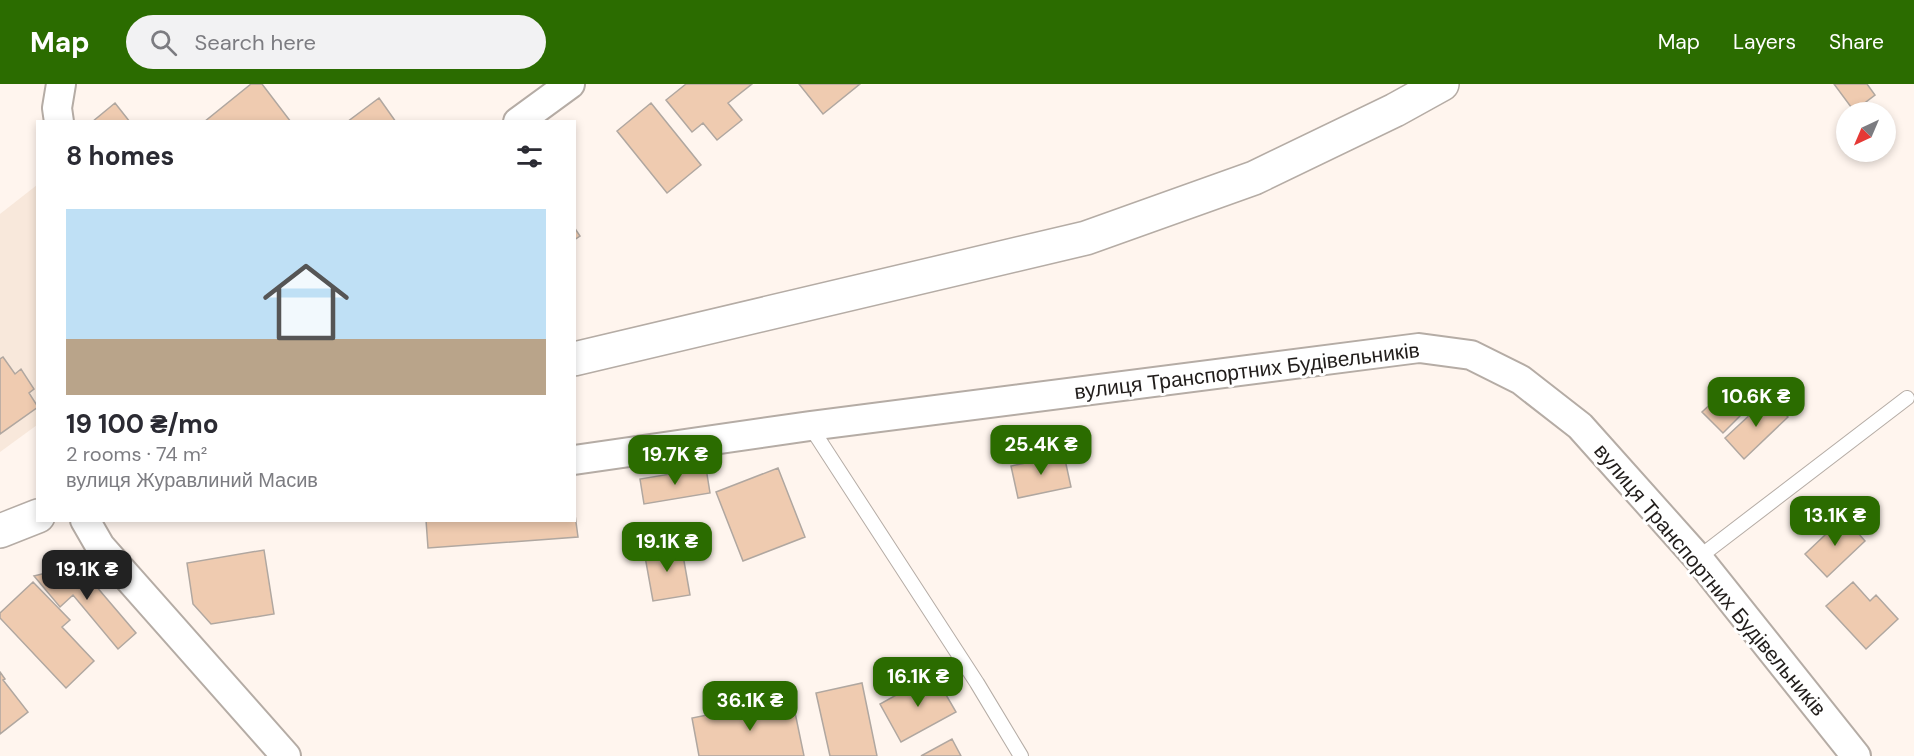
<!DOCTYPE html>
<meta charset="utf-8">
<style>
body{margin:0;font-family:"DM Sans",sans-serif;background:#f2f2f3;color:#2b2b33;height:100vh;display:flex;flex-direction:column;font-size:22px;white-space:nowrap}
*{box-sizing:border-box;margin:0}
p{font-size:20px;color:#7c7c81}
.icon{flex:none;width:33px;height:33px;fill:none;stroke:currentColor;stroke-width:2;stroke-linecap:round;stroke-linejoin:round}
.map{position:relative;flex:1;overflow:hidden}
.drawer{position:absolute;left:36px;top:36px;width:540px;height:402px;display:flex;flex-direction:column;background:#fff;border-radius:0px;box-shadow:0 3px 9px #0003}
.drawer>*{flex:none}
.needle{width:39px;rotate:224deg}
.tools{position:absolute;left:1836px;top:18px;display:grid;gap:12px}
.tools a{display:grid;place-items:center;width:60px;height:60px;border-radius:50%;background:#fff;box-shadow:0 3px 9px #0003;font-size:30px}
.price{position:absolute;translate:-50% -51px;padding:0 14px;border-radius:12px;background:#2b6c00;color:#fff;font-size:20px;line-height:39px;filter:drop-shadow(0 2px 3px #0008)}
.price::after{content:'';position:absolute;left:50%;top:36px;width:18px;height:14px;margin-left:-9px;background:inherit;clip-path:polygon(0 0,100% 0,50% 100%)}
.price.selected{background:#222;color:#fff}
ul{padding:0;list-style:none}
li{display:grid;align-content:center;gap:12px;height:318px;padding:0 30px}
li+li{border-top:2px solid #e1e1e2}
li span{display:grid;place-items:center;height:186px;border-radius:0px;color:#555}
li>.icon{margin-inline-start:auto}
span .icon{width:108px;height:108px;fill:#fffc;stroke-width:1}
li b{font-size:26px}
h2{display:flex;justify-content:space-between;align-items:center;height:72px;padding:0 30px;font-size:26px}
header{display:flex;align-items:center;gap:36px;box-sizing:border-box;height:84px;padding:0 30px;background:#2b6c00;color:#fff}
header strong{font-size:28px}
nav{display:flex;gap:33px;margin-inline-start:auto;font-size:21px}
.search{width:420px;height:54px;background:#f2f2f3;display:flex;align-items:center;gap:15px;box-sizing:border-box;padding:0 21px;border-radius:33px;color:#7c7c81;font-size:22px}
.map>svg:first-child{display:block}
.built{fill:#f8e8db}
.building{fill:#efcbb0;stroke:#b0a7a0;stroke-width:1.5}
.lines{fill:none;stroke-linecap:round;stroke-linejoin:round}
.service-casing{stroke:#b5aca5;stroke-width:16}
.minor-casing{stroke:#b5aca5;stroke-width:32}
.secondary-casing{stroke:#b5aca5;stroke-width:36}
.service{stroke:#fff;stroke-width:14}
.minor{stroke:#fff;stroke-width:28}
.secondary{stroke:#fff;stroke-width:33}
.labels{text-anchor:middle;stroke-width:6;stroke-linejoin:round;paint-order:stroke}
.street-label{font-size:21px;fill:#211d1b;stroke:#fff}
</style>
<header>
<strong>Map</strong>
<div class="search"><svg class="icon" aria-label="search" viewBox="0 0 24 24"><circle cx="10" cy="10" r="6"/><path d="M15 15l6 6"/></svg>Search here</div>
<nav><a>Map</a><a>Layers</a><a>Share</a></nav>
</header>
<div class="map">
<svg width="1914" height="672" viewBox="0 0 1914 672">
<rect width="100%" height="100%" fill="#fff5ee"/>
<path class="built" d="M37,101V341L0,368V130Z"/>
<path class="building" d="M251,0H262L291,38H204Z
M686,0H752L728,19L742,36L717,56L703,39L692,48L666,16Z
M799,0H860L823,30Z
M1834,0H1867L1875,11L1854,27Z
M379,14L396,38H347Z
M115,19L130,38H92Z
M651,19L701,81L667,109L617,47Z
M574,143L580,152L574,156Z
M3,273L15,290L21,285L34,305L29,309L38,323L0,350V275Z
M1733,299L1753,319L1723,349L1702,328Z
M1769,313L1788,333L1744,375L1725,354Z
M1064,371L1071,403L1018,414L1011,382Z
M706,384L710,409L644,420L640,395Z
M778,384L805,453L743,477L716,408Z
M574,423L578,453L428,464L426,436H574Z
M1844,433L1865,457L1827,493L1805,470Z
M681,460L690,511L653,517L644,467Z
M264,466L274,530L211,540L193,520L187,479Z
M78,481L136,549L118,565L73,511L60,523L34,492Z
M33,498L70,536L62,543L94,577L66,604L0,534V529Z
M1853,498L1870,517L1876,511L1898,535L1866,565L1826,522Z
M0,588L5,595L3,596L28,628L0,650Z
M934,590L956,628L901,658L880,620Z
M862,599L877,672H830L816,609Z
M792,614L804,672H699L692,634Z
M952,655L961,672H921Z"/>
<g class="lines">
<defs>
<path id="service" d="M810,342L977,599L1021,672
M1698,474L1907,314"/>
<path id="minor" d="M59,38L57,24L61,0
M518,38L570,0
M574,376L810,342L1419,264L1471,271L1521,296L1580,342L1698,474L1856,672
M85,436L100,462L286,672"/>
<path id="secondary" d="M574,275L1086,154L1254,94L1395,26L1442,0
M0,447L38,432"/>
</defs>
<use href="#service" class="service-casing"/>
<use href="#minor" class="minor-casing"/>
<use href="#secondary" class="secondary-casing"/>
<use href="#service" class="service"/>
<use href="#minor" class="minor"/>
<use href="#secondary" class="secondary"/>
</g>
<g class="labels">
<g class="street-label">
<text transform="translate(1247 287) rotate(-7)" y="7">вулиця Транспортних Будівельників</text>
<text transform="translate(1710 496) rotate(50)" y="7">вулиця Транспортних Будівельників</text>
</g>
</g>
</svg>
<div class="tools">
<a><svg class="needle" viewBox="-14 -14 28 28"><path d="M0-13l5 13h-10z" fill="#e53935"/><path d="M0 13l5-13h-10z" fill="#7c7c81"/></svg></a>
</div>
<b class="price" style="left:1756px;top:344px">10.6K ₴</b>
<b class="price" style="left:1041px;top:392px">25.4K ₴</b>
<b class="price" style="left:675px;top:402px">19.7K ₴</b>
<b class="price" style="left:1835px;top:463px">13.1K ₴</b>
<b class="price" style="left:667px;top:489px">19.1K ₴</b>
<b class="price selected" style="left:87px;top:517px">19.1K ₴</b>
<b class="price" style="left:918px;top:624px">16.1K ₴</b>
<b class="price" style="left:750px;top:648px">36.1K ₴</b>
<section class="drawer">
<h2>8 homes<svg class="icon" aria-label="filters" viewBox="0 0 24 24"><path d="M4 7h16M4 17h16"/><circle cx="9" cy="7" r="2"/><circle cx="15" cy="17" r="2"/></svg></h2>
<ul>
<li><span style="background:linear-gradient(#bfe0f5 70%,#b9a48a 0)"><svg class="icon" aria-label="home" viewBox="0 0 24 24"><path d="M3 11l9-7 9 7M6 9v11h12V9"/></svg></span><div><b>19 100 ₴/mo</b><p>2 rooms · 74 m²</p><p>вулиця Журавлиний Масив</p></div></li>
</ul>
</section>
</div>
